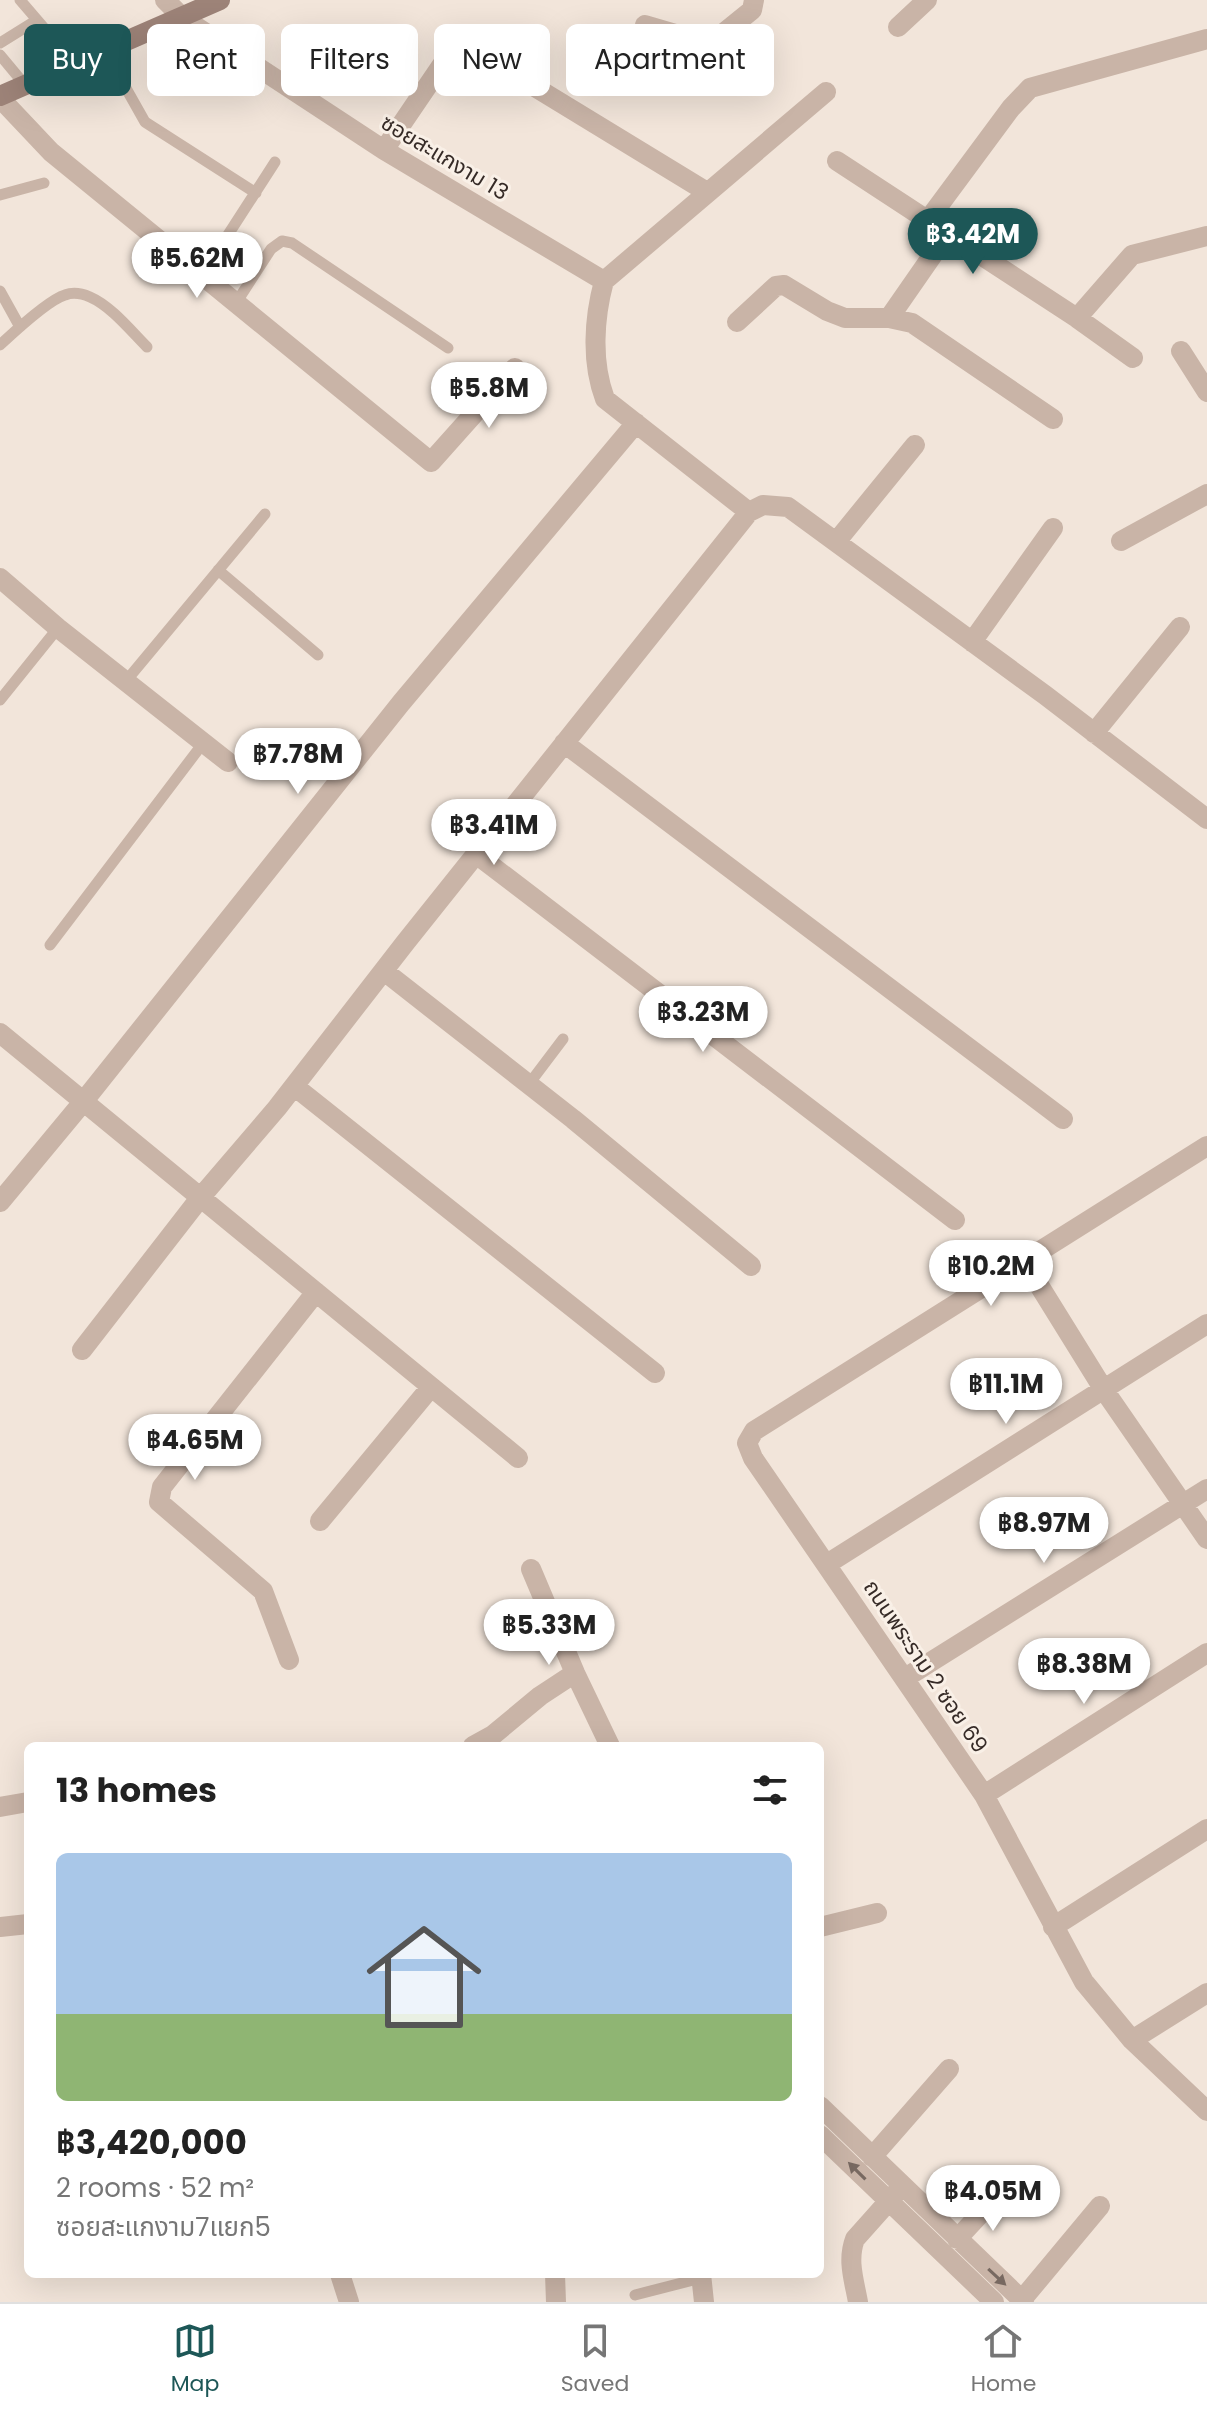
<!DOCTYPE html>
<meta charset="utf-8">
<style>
body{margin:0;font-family:Poppins,"Noto Sans Thai",sans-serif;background:#f2f2f2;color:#222;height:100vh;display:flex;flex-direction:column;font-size:30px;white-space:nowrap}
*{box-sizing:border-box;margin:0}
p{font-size:26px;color:#767676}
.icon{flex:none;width:44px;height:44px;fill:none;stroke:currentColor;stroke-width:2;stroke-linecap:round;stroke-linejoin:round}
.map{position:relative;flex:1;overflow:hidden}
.sheet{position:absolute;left:24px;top:1742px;width:800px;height:536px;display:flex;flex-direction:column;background:#fff;border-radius:12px;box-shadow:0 8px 32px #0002}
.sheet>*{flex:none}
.hud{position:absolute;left:24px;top:24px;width:800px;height:72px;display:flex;gap:16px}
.price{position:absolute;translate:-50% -68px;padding:0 18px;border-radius:28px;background:#fff;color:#222;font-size:26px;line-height:52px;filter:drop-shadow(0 2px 4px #0008)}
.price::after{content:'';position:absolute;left:50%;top:48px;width:24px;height:18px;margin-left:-12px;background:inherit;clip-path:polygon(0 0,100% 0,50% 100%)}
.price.active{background:#1d5757;color:#fff}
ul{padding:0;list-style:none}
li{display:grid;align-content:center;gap:16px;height:424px;padding:0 32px}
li+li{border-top:2px solid #e0e0e0}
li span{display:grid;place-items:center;height:248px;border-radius:12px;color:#555}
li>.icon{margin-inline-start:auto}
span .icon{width:144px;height:144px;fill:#fffc;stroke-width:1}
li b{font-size:34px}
h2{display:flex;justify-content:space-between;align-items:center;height:96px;padding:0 32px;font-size:34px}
.chip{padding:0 28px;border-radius:12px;background:#fff;box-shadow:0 8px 32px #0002;font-size:28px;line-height:72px}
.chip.active{background:#1d5757;color:#fff}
.tab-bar{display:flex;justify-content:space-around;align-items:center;height:112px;border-top:2px solid #e0e0e0;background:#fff;font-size:22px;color:#767676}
.tab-bar a{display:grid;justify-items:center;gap:4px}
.tab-bar .active{color:#1d5757}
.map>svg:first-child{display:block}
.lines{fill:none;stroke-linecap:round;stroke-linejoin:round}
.lane{stroke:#c9b4a7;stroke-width:11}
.street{stroke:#c9b4a7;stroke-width:20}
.secondary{stroke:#9d8378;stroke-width:20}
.oneway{fill:#786961}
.labels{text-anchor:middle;stroke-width:6;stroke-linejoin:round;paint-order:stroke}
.street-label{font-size:22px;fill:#362b27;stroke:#f9f0e7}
</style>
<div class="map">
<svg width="1207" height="2302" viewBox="0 0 1207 2302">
<rect width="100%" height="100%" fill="#f2e5da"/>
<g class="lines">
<path class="lane" d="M20,0L75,64
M0,43L37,20
M105,51L145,122L256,193
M0,55L25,85
M0,195L44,183
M213,258L275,162
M0,291L20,327
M236,303L271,249L282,241L292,243L448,348
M0,345C14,332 48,300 65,295C73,292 83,294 90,297C111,306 131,331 147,347
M218,570L318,655
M126,681L265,514
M0,700L58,628
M50,945L204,742
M529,1084L563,1039
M635,2295L701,2278"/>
<path class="street" d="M165,0L183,18L384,150L604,281
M645,25L710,44L752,10L754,0
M898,27L927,0
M0,98L51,152L431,462L515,368
M384,150L454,47L466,45L707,192
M837,161L1077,318L1133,358
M928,220L1011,108L1030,88L1207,39
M889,318L948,233
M1077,318L1132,255L1207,236
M737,322L776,286L784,285L827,311L845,318H889L912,323L1053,419
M1181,351L1207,392
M749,512L605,399C591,362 594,318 604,281L826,92
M1121,541L1207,494
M836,542L915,445
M0,578L58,628L228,762
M972,642L1053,528
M1094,733L1180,627
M564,743L1063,1119
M476,854L955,1220
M384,971L573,1119L751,1266
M0,1033L518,1458
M294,1086L655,1373
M1207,1146L754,1431L747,1443L753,1458L984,1795L1084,1982L1132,2040L1207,2111
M0,1202L83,1102L401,703L636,423
M1024,1261L1104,1390L1207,1539
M82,1350L200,1198L277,1108L405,943L749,512L763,505L788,507L1045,695L1207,819
M320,1521L431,1387
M827,1564L1207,1324
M531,1569L575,1673L610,1746
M289,1660L263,1591L159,1502L162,1487L316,1292
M905,1678L1207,1489
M473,1746L493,1735L540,1696L575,1673
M984,1795L1207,1653
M0,1807L28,1802
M0,1927L28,1924
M820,1927L877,1913
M1053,1927L1207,1829
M1132,2040L1207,1993
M820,2106L1024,2302
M820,2135L994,2302
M872,2157L949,2069
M957,2239L997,2196
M340,2274L349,2302
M555,2274L556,2302
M701,2274L704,2302
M858,2302C854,2280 847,2260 855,2239L896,2193
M1020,2302L1100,2206"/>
<path class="secondary" d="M0,96L220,0"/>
</g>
<defs><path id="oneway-solid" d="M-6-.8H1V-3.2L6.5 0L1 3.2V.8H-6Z" transform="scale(2)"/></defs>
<g class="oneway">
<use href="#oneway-solid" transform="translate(857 2171) rotate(-135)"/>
<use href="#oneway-solid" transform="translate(997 2277) rotate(43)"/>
</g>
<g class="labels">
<g class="street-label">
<text transform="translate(445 157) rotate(31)" y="8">ซอยสะแกงาม 13</text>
<text transform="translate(926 1666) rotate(56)" y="8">ถนนพระราม 2 ซอย 69</text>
</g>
</g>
</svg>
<b class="price active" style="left:973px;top:276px">฿3.42M</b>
<b class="price" style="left:197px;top:300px">฿5.62M</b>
<b class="price" style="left:489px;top:430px">฿5.8M</b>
<b class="price" style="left:298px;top:796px">฿7.78M</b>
<b class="price" style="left:494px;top:867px">฿3.41M</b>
<b class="price" style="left:703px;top:1054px">฿3.23M</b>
<b class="price" style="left:991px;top:1308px">฿10.2M</b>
<b class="price" style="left:1006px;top:1426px">฿11.1M</b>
<b class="price" style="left:195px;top:1482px">฿4.65M</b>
<b class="price" style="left:1044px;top:1565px">฿8.97M</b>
<b class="price" style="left:549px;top:1667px">฿5.33M</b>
<b class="price" style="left:1084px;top:1706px">฿8.38M</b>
<b class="price" style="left:993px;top:2233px">฿4.05M</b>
<div class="hud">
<a class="chip active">Buy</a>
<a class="chip">Rent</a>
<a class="chip">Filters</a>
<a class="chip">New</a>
<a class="chip">Apartment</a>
</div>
<section class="sheet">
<h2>13 homes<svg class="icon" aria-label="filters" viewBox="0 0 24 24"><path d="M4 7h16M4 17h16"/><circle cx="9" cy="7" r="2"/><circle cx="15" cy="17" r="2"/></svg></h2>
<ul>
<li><span style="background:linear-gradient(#a9c7e8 65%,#8fb573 0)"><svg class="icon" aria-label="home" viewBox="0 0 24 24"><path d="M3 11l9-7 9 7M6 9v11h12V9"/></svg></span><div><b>฿3,420,000</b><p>2 rooms · 52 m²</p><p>ซอยสะแกงาม7แยก5</p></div></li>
</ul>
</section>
</div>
<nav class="tab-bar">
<a class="active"><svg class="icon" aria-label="map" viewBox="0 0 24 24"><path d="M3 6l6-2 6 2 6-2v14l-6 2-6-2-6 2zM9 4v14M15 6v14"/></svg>Map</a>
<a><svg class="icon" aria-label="saved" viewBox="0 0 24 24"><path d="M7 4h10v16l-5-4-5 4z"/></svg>Saved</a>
<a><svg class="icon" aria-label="home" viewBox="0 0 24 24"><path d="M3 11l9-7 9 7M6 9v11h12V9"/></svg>Home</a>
</nav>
